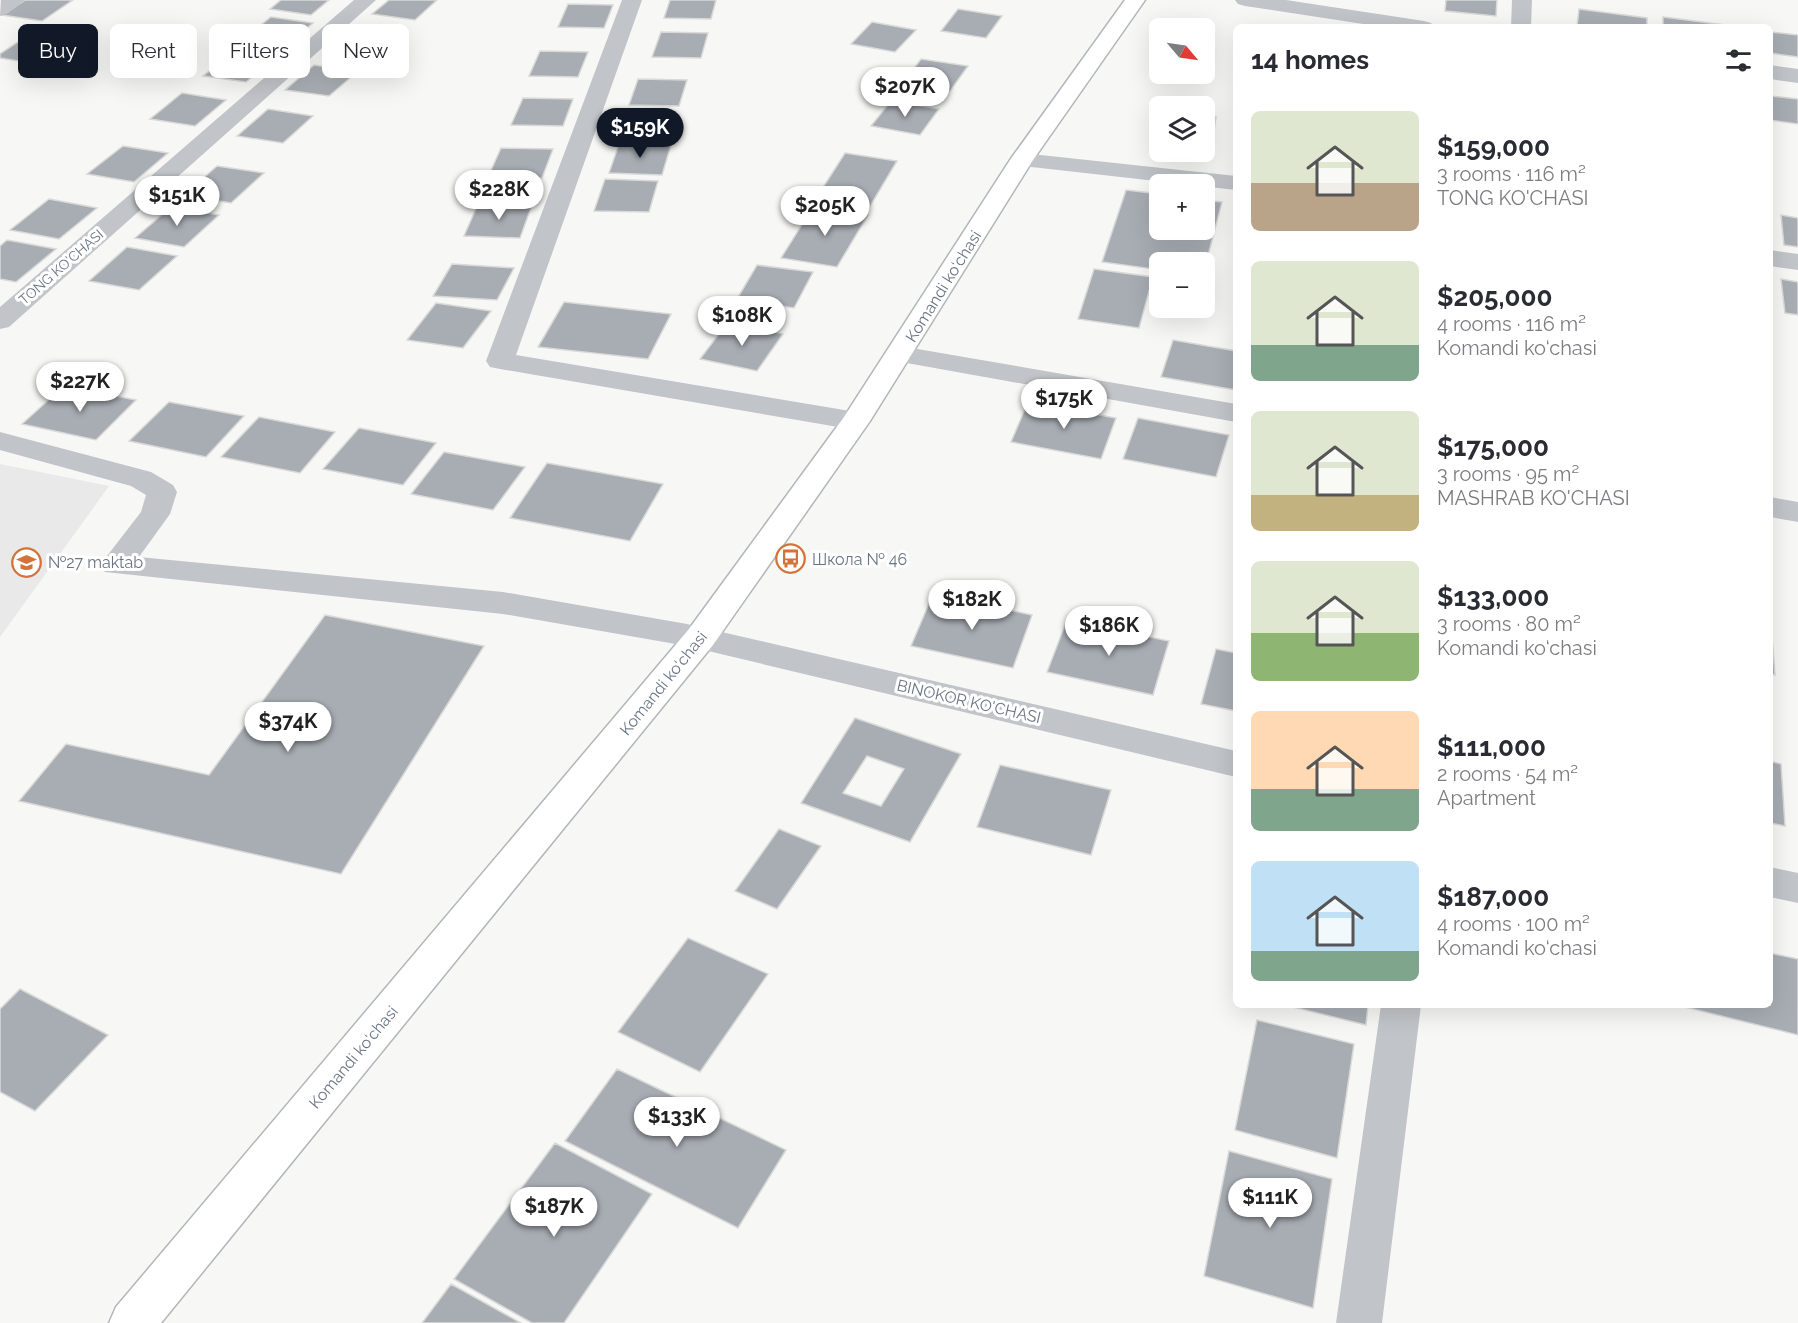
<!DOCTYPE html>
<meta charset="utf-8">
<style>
body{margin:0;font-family:Raleway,sans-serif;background:#f7f7f7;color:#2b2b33;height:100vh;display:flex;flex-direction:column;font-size:22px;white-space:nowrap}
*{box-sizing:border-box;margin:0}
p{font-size:20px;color:#7c7c81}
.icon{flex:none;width:33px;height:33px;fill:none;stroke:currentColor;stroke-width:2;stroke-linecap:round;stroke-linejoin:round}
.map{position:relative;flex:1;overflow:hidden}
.panel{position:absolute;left:1233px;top:24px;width:540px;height:984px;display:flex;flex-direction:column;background:#fff;border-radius:9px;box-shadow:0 6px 24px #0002}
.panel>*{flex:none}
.top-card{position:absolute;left:18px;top:24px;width:570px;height:54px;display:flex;gap:12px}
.needle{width:39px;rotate:119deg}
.controls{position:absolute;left:1149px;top:18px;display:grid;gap:12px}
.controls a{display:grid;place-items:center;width:66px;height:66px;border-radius:9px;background:#fff;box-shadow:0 6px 24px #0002;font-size:30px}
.price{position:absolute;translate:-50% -51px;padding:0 14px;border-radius:21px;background:#fff;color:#222;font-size:20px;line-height:39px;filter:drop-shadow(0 2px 3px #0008)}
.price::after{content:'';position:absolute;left:50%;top:36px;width:18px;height:14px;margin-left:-9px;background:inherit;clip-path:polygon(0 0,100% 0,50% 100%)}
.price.active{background:#111827;color:#fff}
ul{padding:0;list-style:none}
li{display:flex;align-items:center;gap:18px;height:150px;padding:0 18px}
li span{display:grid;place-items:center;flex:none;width:168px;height:120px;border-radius:9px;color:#555}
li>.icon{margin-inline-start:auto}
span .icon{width:72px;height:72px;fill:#fffc;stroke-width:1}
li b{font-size:26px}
h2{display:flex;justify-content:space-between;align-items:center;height:72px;padding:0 18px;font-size:26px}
.tag{padding:0 21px;border-radius:9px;background:#fff;box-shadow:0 6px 24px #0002;font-size:21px;line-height:54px}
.tag.active{background:#111827;color:#fff}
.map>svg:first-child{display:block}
.built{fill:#e8e9e8}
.building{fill:#a8adb4;stroke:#d9d9d7;stroke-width:1.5;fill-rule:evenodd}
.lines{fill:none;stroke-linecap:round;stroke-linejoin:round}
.major-casing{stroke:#b2b6ba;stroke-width:3}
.minor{fill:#c1c4c8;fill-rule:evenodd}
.major{fill:#fff;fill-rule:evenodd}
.labels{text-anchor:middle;stroke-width:6;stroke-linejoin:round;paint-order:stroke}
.far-street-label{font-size:14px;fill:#697483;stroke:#fff}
.street-label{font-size:16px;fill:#697483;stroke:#fff}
.poi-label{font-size:16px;fill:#697483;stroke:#fff;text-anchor:start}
</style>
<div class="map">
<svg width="1798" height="1323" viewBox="0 0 1798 1323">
<rect width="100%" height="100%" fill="#f7f8f5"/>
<path class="built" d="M0,464L109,486L0,637Z"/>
<path class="building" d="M25,0H73L42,21L2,15Z
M281,0H329L311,15L270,9Z
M389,0H437L415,20L372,14Z
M670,0H716L711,19L664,18Z
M1446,0H1497L1496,16L1445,11Z
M568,4L613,5L604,28L558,27Z
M958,9L1002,16L986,38L941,31Z
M1579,9L1647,18V27H1577Z
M271,17L313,23L285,46L242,40Z
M1663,17L1733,26V27H1663Z
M872,22L916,30L895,52L851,44Z
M355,28L398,34L372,57L329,51Z
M661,32L708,33L701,58L652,57Z
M1770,32L1798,35V57L1770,53Z
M30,34L70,40L37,64L0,58V54Z
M540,51L588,52L578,77L529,76Z
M233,52L275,58L246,82L203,76Z
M921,59L968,66L950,91L903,83Z
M314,65L357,72L329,96L285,90Z
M638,79L687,80L679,106L629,105Z
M182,93L226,100L195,126L150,119Z
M1770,96L1798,99V124L1770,120Z
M523,98L573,99L563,126L511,125Z
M891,101L939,109L920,135L871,126Z
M268,109L313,116L283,143L237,136Z
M628,113L679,115L670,142L619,141Z
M1204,116L1216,117L1211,152L1204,151Z
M619,144L671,145L662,175L609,173Z
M123,146L168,153L134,182L87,174Z
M501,148L553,149L542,178L488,177Z
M845,153L897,161L869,208L815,200Z
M217,166L264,173L231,203L184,195Z
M605,179L658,181L649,212L594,211Z
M1126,190L1160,194V230H1204V200L1222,202L1204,271V262H1160V270L1102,262Z
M49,199L97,208L59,239L10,230Z
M478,204L532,205L520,238L464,236Z
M171,207L219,215L184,247L135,238Z
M813,207L868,215L837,267L781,258Z
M1781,215L1798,218V247L1784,245Z
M7,240L56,249L16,282L0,279V246Z
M127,247L177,256L139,290L89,281Z
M452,264L514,268L497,300L433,296Z
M757,265L813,272L794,308L737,299Z
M1094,269L1153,277L1139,328L1078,319Z
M1781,279L1798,282V315L1785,313Z
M564,302L671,314L648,359L538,347Z
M436,303L491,311L463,348L407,340Z
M728,322L783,334L757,371L700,359Z
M1173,340L1236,351V390L1161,377Z
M64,386L136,400L96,440L22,424Z
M169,402L244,416L206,457L129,441Z
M1028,402L1116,418L1101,459L1011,442Z
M259,417L335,432L300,473L221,457Z
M1138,418L1229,435L1216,477L1123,459Z
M359,428L436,443L403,485L323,469Z
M444,452L525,467L493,510L411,494Z
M547,463L663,484L630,541L510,518Z
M933,594L1032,615L1013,668L911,646Z
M325,615L484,646L341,874L19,801L66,744L209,775Z
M1067,620L1169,641L1153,695L1047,672Z
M1770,622H1771L1775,675L1770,674Z
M1216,649L1236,653V711L1201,704Z
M855,718L961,754L910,842L801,803ZM867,756L904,769L881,806L843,793Z
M1770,761L1781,764L1785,826L1770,823Z
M1000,765L1111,790L1091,855L977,827Z
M779,829L821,846L777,909L735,891Z
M688,938L768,974L700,1072L618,1032Z
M1770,953L1798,959V1035L1681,1006L1770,1005Z
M20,989L108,1035L35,1111L0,1092V1009Z
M1285,1005H1368L1366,1025Z
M1257,1020L1354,1044L1337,1158L1235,1130Z
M617,1069L786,1150L738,1228L565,1141Z
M555,1143L652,1194L564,1323H532L454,1279Z
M1229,1151L1332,1179L1313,1308L1204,1276Z
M451,1284L521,1323H422Z"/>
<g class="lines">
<defs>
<path id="major" d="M1125,0H1145L1033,160L870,421L713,645L161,1323H109L116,1307L689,629L844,417L1010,160Z"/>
</defs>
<use href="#major" class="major-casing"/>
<path class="minor" d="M25,0L7,14L0,16L1,0Z
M354,0H376L9,327L0,329V307Z
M622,0H642L516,355L856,412L866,415L870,421L866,427L856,430L500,369L490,367L486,361Z
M1235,0H1286L1424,21L1431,23L1434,27H1383L1245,6L1238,4Z
M1512,0H1532L1531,27H1511Z
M1770,65L1798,69V83L1770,79Z
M1022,153L1236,176V190L1014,165L1010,160L1014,155Z
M1770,250L1798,254V270L1770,266Z
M900,346L1236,404V422L890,360L886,354L890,348Z
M0,432L151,472L173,485L177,492L170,514L139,557L503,592L687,624L1236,751V777L687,646L503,614L105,572L100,565L141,512L146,495L131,486L0,450Z
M1770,497L1798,502V522L1770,517Z
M1770,867L1798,873V903L1770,897Z
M1381,1005H1421L1382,1323H1336Z"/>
<use href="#major" class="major"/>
</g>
<defs>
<symbol id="bus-ring" viewBox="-11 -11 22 22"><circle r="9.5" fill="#fff" stroke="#d3733a" stroke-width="1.5"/><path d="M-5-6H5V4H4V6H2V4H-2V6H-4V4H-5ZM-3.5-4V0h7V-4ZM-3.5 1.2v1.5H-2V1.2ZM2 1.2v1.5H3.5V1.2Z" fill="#d3733a"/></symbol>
<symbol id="school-ring" viewBox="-11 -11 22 22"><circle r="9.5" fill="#fff" stroke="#d3733a" stroke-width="1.5"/><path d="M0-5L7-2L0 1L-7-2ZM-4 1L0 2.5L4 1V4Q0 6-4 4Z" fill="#d3733a"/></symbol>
</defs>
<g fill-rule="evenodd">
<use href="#bus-ring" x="774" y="542" width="33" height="33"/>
<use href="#school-ring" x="10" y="546" width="33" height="33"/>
</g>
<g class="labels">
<g class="far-street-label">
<text transform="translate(61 267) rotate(-41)" y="5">TONG KO'CHASI</text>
</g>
<g class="street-label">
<text transform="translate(943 286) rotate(-58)" y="6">Komandi ko‘chasi</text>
<text transform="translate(663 683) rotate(-51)" y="6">Komandi ko‘chasi</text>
<text transform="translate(969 701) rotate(13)" y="6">BINOKOR KO'CHASI</text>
<text transform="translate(353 1057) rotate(-50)" y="6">Komandi ko‘chasi</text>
</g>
<g class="poi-label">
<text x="812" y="565">Школа № 46</text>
<text x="48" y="568">№27 maktab</text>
</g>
</g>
</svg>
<div class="controls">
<a><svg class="needle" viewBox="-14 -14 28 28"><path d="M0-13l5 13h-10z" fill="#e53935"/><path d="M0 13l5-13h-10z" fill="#7c7c81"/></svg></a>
<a><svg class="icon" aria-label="layers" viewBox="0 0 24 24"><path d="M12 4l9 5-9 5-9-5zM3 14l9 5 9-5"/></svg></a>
<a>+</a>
<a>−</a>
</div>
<b class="price" style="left:905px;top:118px">$207K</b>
<b class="price active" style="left:640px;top:159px">$159K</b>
<b class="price" style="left:499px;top:221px">$228K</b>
<b class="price" style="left:177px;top:227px">$151K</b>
<b class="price" style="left:825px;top:237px">$205K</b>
<b class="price" style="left:742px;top:347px">$108K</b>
<b class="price" style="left:80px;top:413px">$227K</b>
<b class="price" style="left:1064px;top:430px">$175K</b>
<b class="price" style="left:972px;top:631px">$182K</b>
<b class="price" style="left:1109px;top:657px">$186K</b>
<b class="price" style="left:288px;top:753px">$374K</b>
<b class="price" style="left:677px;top:1148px">$133K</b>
<b class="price" style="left:1270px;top:1229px">$111K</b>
<b class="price" style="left:554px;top:1238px">$187K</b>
<div class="top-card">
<a class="tag active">Buy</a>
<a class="tag">Rent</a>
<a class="tag">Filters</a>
<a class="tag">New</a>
</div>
<section class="panel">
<h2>14 homes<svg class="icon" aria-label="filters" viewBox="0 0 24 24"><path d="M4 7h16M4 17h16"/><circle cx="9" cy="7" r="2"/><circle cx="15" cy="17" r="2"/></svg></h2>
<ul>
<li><span style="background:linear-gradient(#dfe7d0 60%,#b9a48a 0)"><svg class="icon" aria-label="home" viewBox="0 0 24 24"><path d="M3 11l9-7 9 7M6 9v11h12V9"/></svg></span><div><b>$159,000</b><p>3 rooms · 116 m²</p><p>TONG KO'CHASI</p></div></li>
<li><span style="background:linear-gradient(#dfe7d0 70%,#7fa58c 0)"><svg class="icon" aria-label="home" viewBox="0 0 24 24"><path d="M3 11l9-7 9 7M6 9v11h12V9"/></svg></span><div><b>$205,000</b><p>4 rooms · 116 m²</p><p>Komandi ko‘chasi</p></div></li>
<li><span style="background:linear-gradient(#dfe7d0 70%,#c2b280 0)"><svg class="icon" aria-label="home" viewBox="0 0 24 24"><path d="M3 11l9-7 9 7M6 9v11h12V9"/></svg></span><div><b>$175,000</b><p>3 rooms · 95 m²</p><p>MASHRAB KO'CHASI</p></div></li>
<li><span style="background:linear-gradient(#dfe7d0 60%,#8fb573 0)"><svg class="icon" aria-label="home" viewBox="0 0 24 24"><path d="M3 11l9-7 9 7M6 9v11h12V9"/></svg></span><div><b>$133,000</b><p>3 rooms · 80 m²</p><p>Komandi ko‘chasi</p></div></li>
<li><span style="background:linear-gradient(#ffd9b3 65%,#7fa58c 0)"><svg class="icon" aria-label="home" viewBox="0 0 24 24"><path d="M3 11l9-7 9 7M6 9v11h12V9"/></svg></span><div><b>$111,000</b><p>2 rooms · 54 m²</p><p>Apartment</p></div></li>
<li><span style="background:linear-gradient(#bfe0f5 75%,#7fa58c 0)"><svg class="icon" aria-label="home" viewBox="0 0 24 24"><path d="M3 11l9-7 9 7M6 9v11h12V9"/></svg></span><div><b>$187,000</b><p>4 rooms · 100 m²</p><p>Komandi ko‘chasi</p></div></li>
</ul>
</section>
</div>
